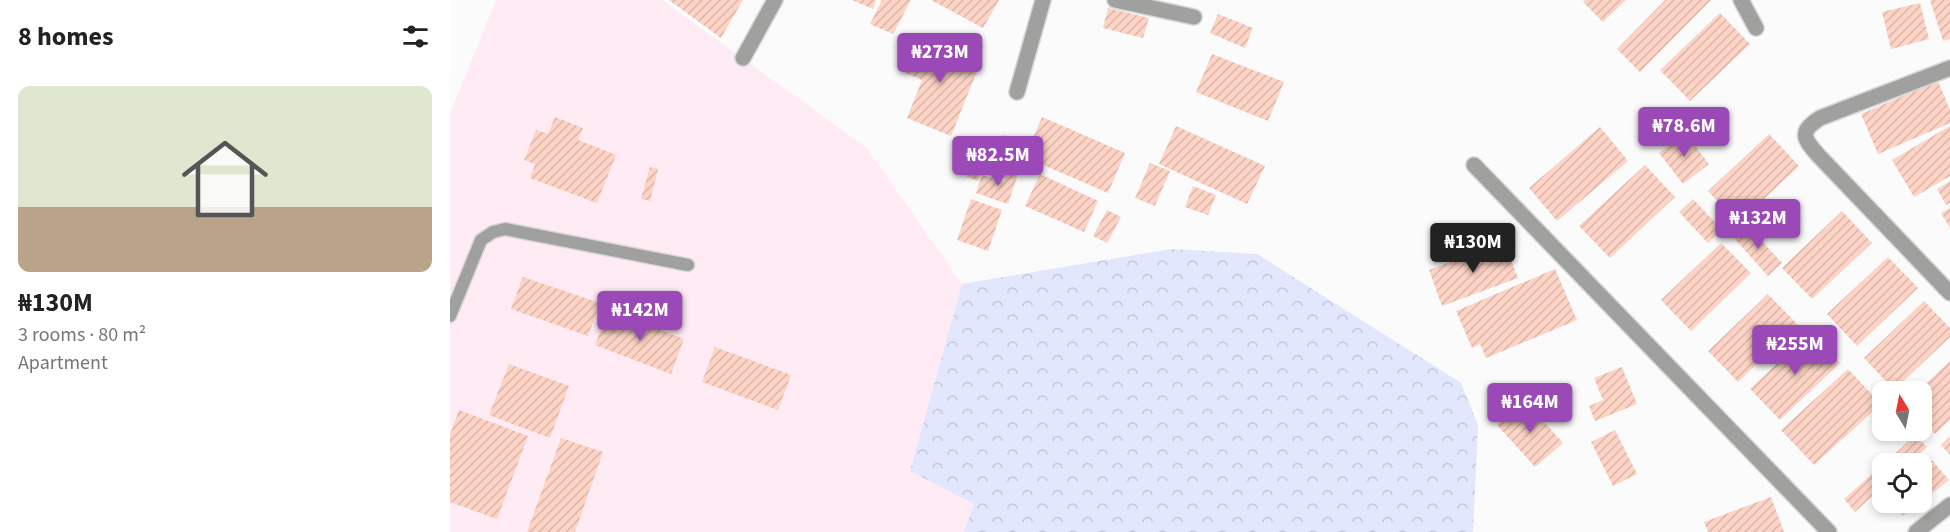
<!DOCTYPE html>
<meta charset="utf-8">
<style>
body{margin:0;font-family:"Source Sans 3",sans-serif;background:#f2f2f2;color:#222;height:100vh;display:flex;flex-direction:column;font-size:22px;white-space:nowrap}
*{box-sizing:border-box;margin:0}
p{font-size:20px;color:#767676}
.icon{flex:none;width:33px;height:33px;fill:none;stroke:currentColor;stroke-width:2;stroke-linecap:round;stroke-linejoin:round}
.map{position:relative;flex:1;overflow:hidden}
.side{display:flex;flex-direction:column;background:#fff;width:450px}
.side>*{flex:none}
.needle{width:39px;rotate:350deg}
.controls{position:absolute;left:1422px;top:381px;display:grid;gap:12px}
.controls a{display:grid;place-items:center;width:60px;height:60px;border-radius:12px;background:#fff;box-shadow:0 3px 9px #0003;font-size:30px}
.price{position:absolute;translate:-50% -51px;padding:0 14px;border-radius:6px;background:#9c49b8;color:#fff;font-size:20px;line-height:39px;filter:drop-shadow(0 2px 3px #0008)}
.price::after{content:'';position:absolute;left:50%;top:36px;width:18px;height:14px;margin-left:-9px;background:inherit;clip-path:polygon(0 0,100% 0,50% 100%)}
.price.selected{background:#222;color:#fff}
ul{padding:0;list-style:none}
li{display:grid;align-content:center;gap:12px;height:318px;padding:0 18px}
li span{display:grid;place-items:center;height:186px;border-radius:12px;color:#555}
li>.icon{margin-inline-start:auto}
span .icon{width:108px;height:108px;fill:#fffc;stroke-width:1}
li b{font-size:26px}
h2{display:flex;justify-content:space-between;align-items:center;height:72px;padding:0 18px;font-size:26px}
main{display:flex;flex:1;min-height:0}
.map>svg:first-child{display:block}
.medical{fill:#ffebf3}
.forest{fill:url(#forest-crowns)}
.building{fill:url(#building-hatch)}
.lines{fill:none;stroke-linecap:round;stroke-linejoin:round}
.service-casing{stroke:#d7d7d8;stroke-width:15}
.minor-casing{stroke:#d7d7d8;stroke-width:18}
.service{stroke:#a0a09f;stroke-width:12}
.minor{stroke:#a0a09f;stroke-width:15}
</style>
<main>
<section class="side">
<h2>8 homes<svg class="icon" aria-label="filters" viewBox="0 0 24 24"><path d="M4 7h16M4 17h16"/><circle cx="9" cy="7" r="2"/><circle cx="15" cy="17" r="2"/></svg></h2>
<ul>
<li><span style="background:linear-gradient(#dfe7d0 65%,#b9a48a 0)"><svg class="icon" aria-label="home" viewBox="0 0 24 24"><path d="M3 11l9-7 9 7M6 9v11h12V9"/></svg></span><div><b>₦130M</b><p>3 rooms · 80 m²</p><p>Apartment</p></div></li>
</ul>
</section>
<div class="map">
<svg width="1500" height="532" viewBox="0 0 1500 532">
<defs>
<pattern id="forest-crowns" width="20" height="18" patternUnits="userSpaceOnUse" patternTransform="scale(1.5)"><rect width="20" height="18" fill="#e2e7fe"/><path d="M2 6a3 3 0 1 1 6 0M12 15a3 3 0 1 1 6 0" fill="none" stroke="#c2c7da"/></pattern>
<pattern id="building-hatch" width="6" height="6" patternUnits="userSpaceOnUse" patternTransform="scale(1.5)"><rect width="6" height="6" fill="#fcd3c4"/><path d="M-1 1l2-2M0 6l6-6M5 7l2-2" fill="none" stroke="#d8b6a9"/></pattern>
</defs>
<rect width="100%" height="100%" fill="#fbfbfc"/>
<path class="medical" d="M46,0H212L417,148L512,284L460,471L525,504L514,532H0V114Z"/>
<path class="forest" d="M721,249L807,254L1011,383L1028,425L1023,532H514L524,504L460,471L512,284Z"/>
<path class="building" d="M219,0H293L271,38Z
M402,0H426L423,9Z
M432,0H461L443,34L420,24Z
M481,0H549L533,28Z
M1135,0H1176L1153,22L1133,2Z
M1215,0H1261L1190,72L1167,49Z
M1480,0H1500V39L1493,41Z
M1470,3L1479,39L1441,49L1432,12Z
M658,8L699,18L693,38L653,28Z
M1270,13L1300,44L1240,101L1210,70Z
M768,14L803,28L795,48L760,33Z
M468,36L531,61L501,136L457,118L472,80L453,72Z
M762,54L834,82L818,121L746,92Z
M1488,81L1500,110V123L1428,154L1411,114Z
M105,117L133,128L128,140L166,155L147,203L80,178L85,164L74,160L86,130L98,134Z
M592,117L675,153L658,193L575,157Z
M726,126L815,166L797,204L709,164Z
M1500,126V176L1464,197L1442,160Z
M1150,127L1178,161L1107,221L1079,188Z
M1235,133L1259,164L1233,184L1209,153Z
M1319,134L1349,166L1288,223L1258,191Z
M552,135L568,140L561,160L546,156Z
M522,163L533,167L528,181L517,177Z
M700,163L720,171L705,206L685,198Z
M1195,165L1225,197L1160,258L1129,226Z
M200,167L208,169L200,201L191,199Z
M559,167L569,171L558,204L526,193L532,175L554,182Z
M590,174L648,201L634,232L575,206Z
M1500,181V203L1496,205L1487,189Z
M743,186L766,195L758,215L735,207Z
M521,199L552,210L538,251L507,240Z
M1243,199L1272,230L1258,243L1229,212Z
M1500,208V228L1491,213Z
M657,210L671,217L657,243L643,236Z
M1392,211L1422,243L1362,299L1332,268Z
M1297,225L1332,263L1318,276L1283,237Z
M1054,242L1068,278L992,306L979,270Z
M1271,243L1301,273L1241,331L1211,300Z
M1438,257L1468,288L1407,346L1377,314Z
M1105,269L1127,320L1036,358L1030,344L1022,348L1006,311Z
M73,277L150,303L138,336L61,309Z
M1318,294L1348,325L1288,382L1258,351Z
M1474,301L1500,328V337L1444,390L1414,358Z
M159,310L234,339L221,374L145,345Z
M1360,332L1390,363L1330,420L1300,389Z
M265,347L341,375L328,410L252,382Z
M1500,361V420L1485,434L1472,420V392H1467Z
M59,364L119,386L100,438L39,415Z
M1172,367L1187,404L1145,421L1139,406L1153,400L1144,378Z
M1398,369L1431,404L1364,465L1331,430Z
M1075,400L1113,443L1085,467L1047,425Z
M9,410L78,436L47,519L0,502V435Z
M1165,430L1187,474L1163,486L1141,442Z
M1465,435L1477,447L1459,464H1434Z
M1500,436V455L1491,445Z
M111,438L153,452L125,532H77Z
M1479,457L1499,480L1472,501V463Z
M1432,465V487L1405,512L1394,499Z
M1321,497L1334,532H1258L1254,522Z
M1442,502H1470L1453,516Z"/>
<g class="lines">
<defs>
<path id="service" d="M0,316L31,240L43,232L55,229L238,265"/>
<path id="minor" d="M665,0L744,17
M1291,0L1306,28
M293,58L325,0
M1500,68L1370,118C1349,132 1353,138 1368,155L1500,293
M567,92L593,0
M1024,165L1379,532
M1466,532L1500,505"/>
</defs>
<use href="#service" class="service-casing"/>
<use href="#minor" class="minor-casing"/>
<use href="#service" class="service"/>
<use href="#minor" class="minor"/>
</g>
</svg>
<div class="controls">
<a><svg class="needle" viewBox="-14 -14 28 28"><path d="M0-13l5 13h-10z" fill="#e53935"/><path d="M0 13l5-13h-10z" fill="#767676"/></svg></a>
<a><svg class="icon" aria-label="locate" viewBox="0 0 24 24"><circle cx="12" cy="12" r="6"/><path d="M12 2v4M12 18v4M2 12h4M18 12h4"/></svg></a>
</div>
<b class="price" style="left:490px;top:84px">₦273M</b>
<b class="price" style="left:1234px;top:158px">₦78.6M</b>
<b class="price" style="left:548px;top:187px">₦82.5M</b>
<b class="price" style="left:1308px;top:250px">₦132M</b>
<b class="price selected" style="left:1023px;top:274px">₦130M</b>
<b class="price" style="left:190px;top:342px">₦142M</b>
<b class="price" style="left:1345px;top:376px">₦255M</b>
<b class="price" style="left:1080px;top:434px">₦164M</b>
</div>
</main>
